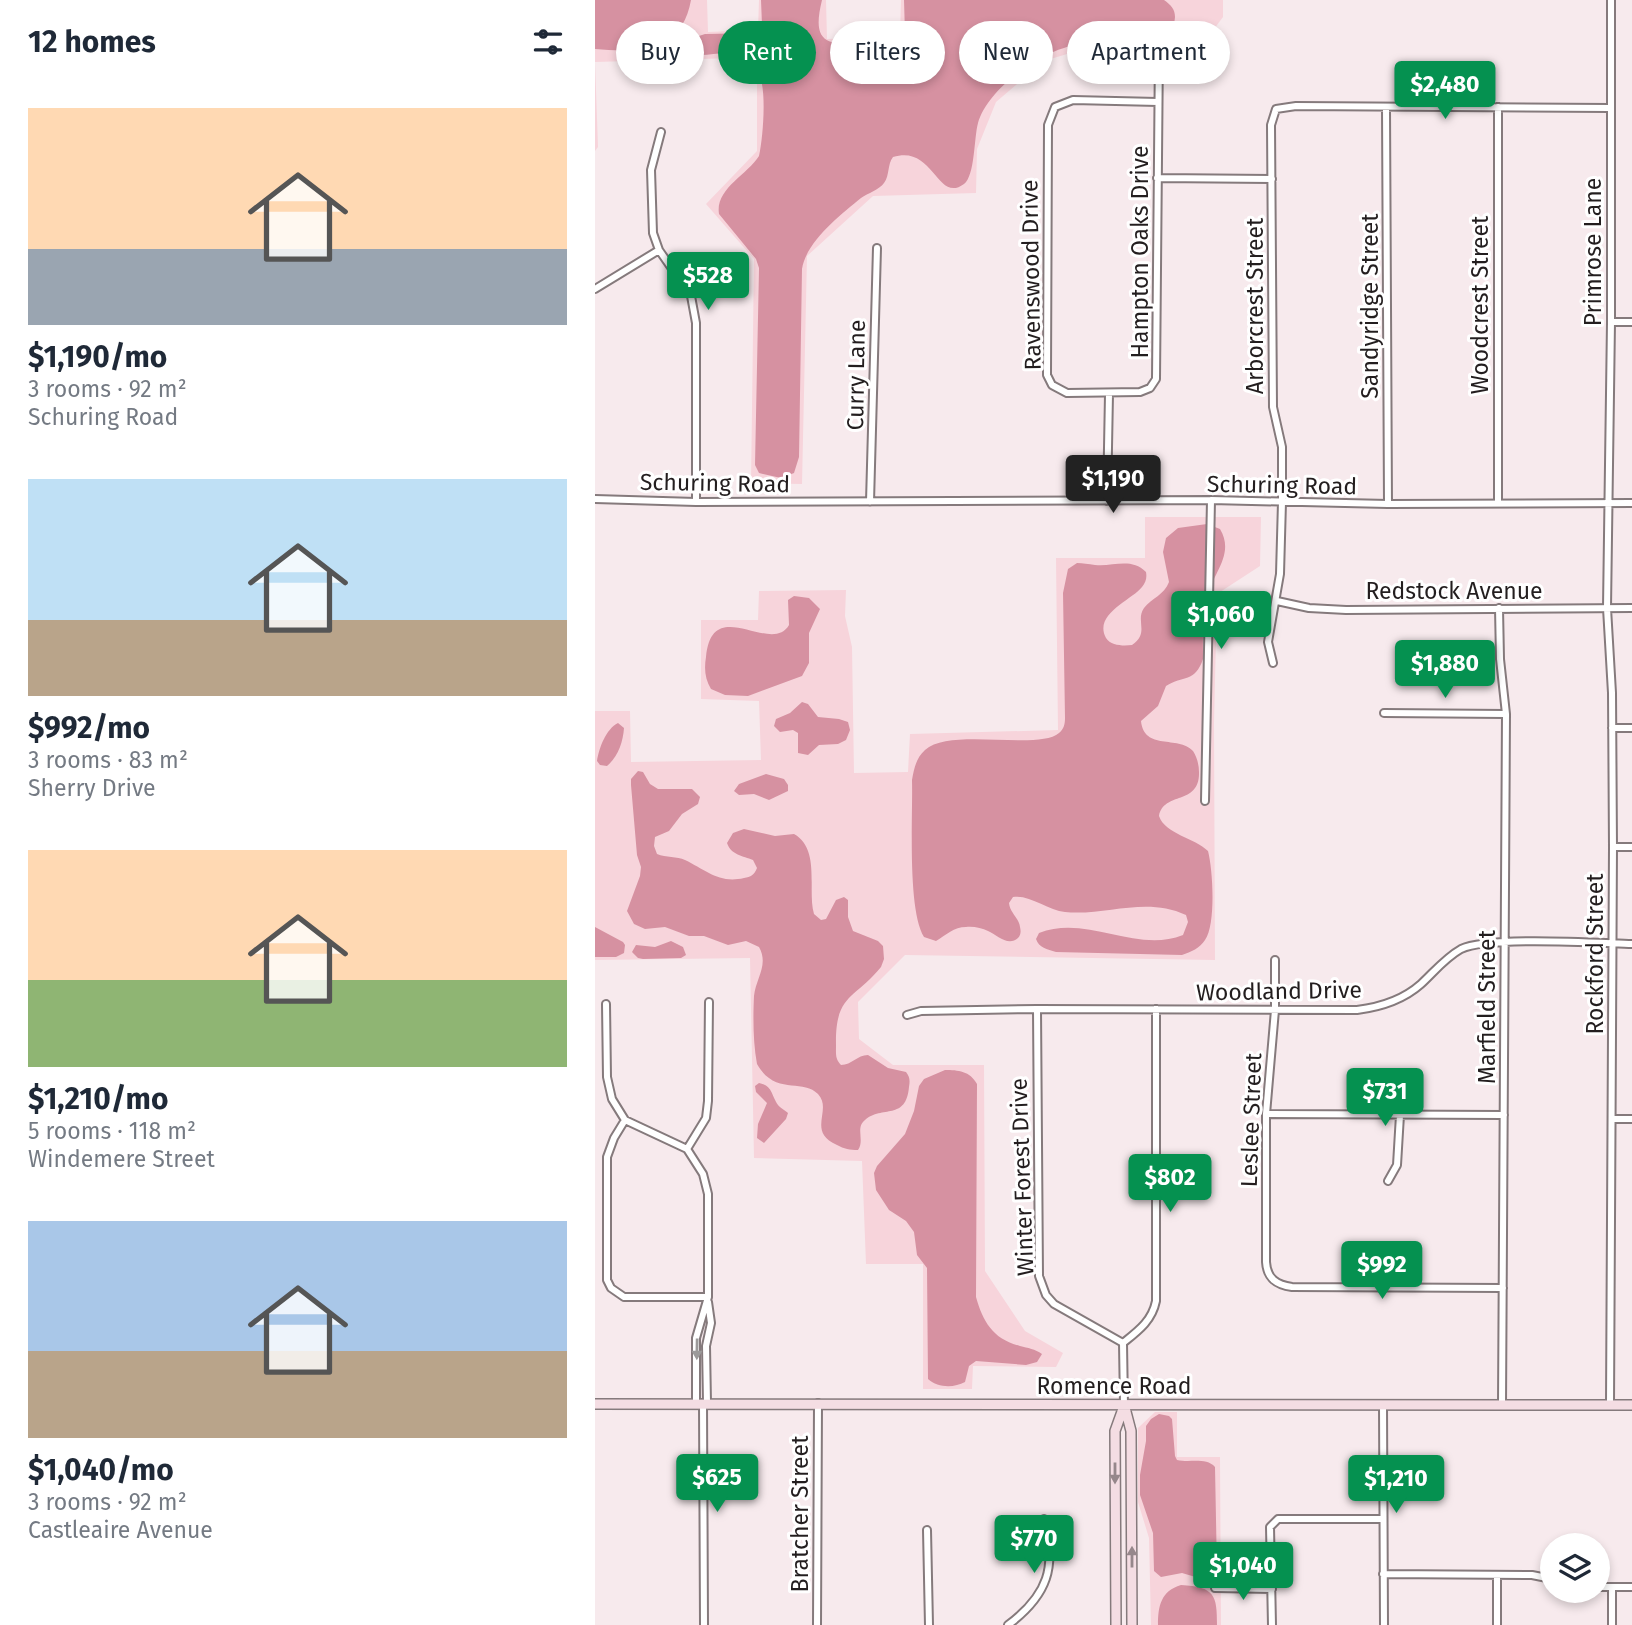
<!DOCTYPE html>
<meta charset="utf-8">
<style>
body{margin:0;font-family:"Fira Sans",sans-serif;background:#f6f6f7;color:#1f2937;height:100vh;display:flex;flex-direction:column;font-size:26px;white-space:nowrap}
*{box-sizing:border-box;margin:0}
p{font-size:23px;color:#747a83}
.icon{flex:none;width:38px;height:38px;fill:none;stroke:currentColor;stroke-width:2;stroke-linecap:round;stroke-linejoin:round}
.map{position:relative;flex:1;overflow:hidden}
.drawer{display:flex;flex-direction:column;background:#fff;width:595px}
.drawer>*{flex:none}
.banner{position:absolute;left:21px;top:21px;width:665px;height:63px;display:flex;gap:14px}
.controls{position:absolute;left:945px;top:1533px;display:grid;gap:14px}
.controls a{display:grid;place-items:center;width:70px;height:70px;border-radius:50%;background:#fff;box-shadow:0 4px 10px #0003;font-size:35px}
.price{position:absolute;translate:-50% -60px;padding:0 16px;border-radius:7px;background:#059150;color:#fff;font-size:23px;line-height:46px;filter:drop-shadow(0 2px 4px #0008)}
.price::after{content:'';position:absolute;left:50%;top:42px;width:21px;height:16px;margin-left:-10px;background:inherit;clip-path:polygon(0 0,100% 0,50% 100%)}
.price.on{background:#222;color:#fff}
ul{padding:0;list-style:none}
li{display:grid;align-content:center;gap:14px;height:371px;padding:0 28px}
li span{display:grid;place-items:center;height:217px;border-radius:0px;color:#555}
li>.icon{margin-inline-start:auto}
span .icon{width:126px;height:126px;fill:#fffc;stroke-width:1}
li b{font-size:30px}
h2{display:flex;justify-content:space-between;align-items:center;height:84px;padding:0 28px;font-size:30px}
.tag{padding:0 24px;border-radius:32px;background:#fff;box-shadow:0 4px 10px #0003;font-size:24px;line-height:63px}
.tag.on{background:#059150;color:#fff}
main{display:flex;flex:1;min-height:0}
.map>svg:first-child{display:block}
.green{fill:#f7d4db}
.forest{fill:#d691a1}
.lines{fill:none;stroke-linecap:round;stroke-linejoin:round}
.street-casing{stroke:#857a7c;stroke-width:10}
.secondary-casing{stroke:#857a7c;stroke-width:12}
.street{stroke:#fff;stroke-width:6}
.secondary{stroke:#f4dde3;stroke-width:9}
.oneway{fill:#9c9a9a}
.oneway2{fill:#96878b}
.labels{text-anchor:middle;stroke-width:6;stroke-linejoin:round;paint-order:stroke}
.street-label{font-size:23px;fill:#231e1f;stroke:#fff}
</style>
<main>
<section class="drawer">
<h2>12 homes<svg class="icon" aria-label="filters" viewBox="0 0 24 24"><path d="M4 7h16M4 17h16"/><circle cx="9" cy="7" r="2"/><circle cx="15" cy="17" r="2"/></svg></h2>
<ul>
<li><span style="background:linear-gradient(#ffd9b3 65%,#9aa5b1 0)"><svg class="icon" aria-label="home" viewBox="0 0 24 24"><path d="M3 11l9-7 9 7M6 9v11h12V9"/></svg></span><div><b>$1,190/mo</b><p>3 rooms · 92 m²</p><p>Schuring Road</p></div></li>
<li><span style="background:linear-gradient(#bfe0f5 65%,#b9a48a 0)"><svg class="icon" aria-label="home" viewBox="0 0 24 24"><path d="M3 11l9-7 9 7M6 9v11h12V9"/></svg></span><div><b>$992/mo</b><p>3 rooms · 83 m²</p><p>Sherry Drive</p></div></li>
<li><span style="background:linear-gradient(#ffd9b3 60%,#8fb573 0)"><svg class="icon" aria-label="home" viewBox="0 0 24 24"><path d="M3 11l9-7 9 7M6 9v11h12V9"/></svg></span><div><b>$1,210/mo</b><p>5 rooms · 118 m²</p><p>Windemere Street</p></div></li>
<li><span style="background:linear-gradient(#a9c7e8 60%,#b9a48a 0)"><svg class="icon" aria-label="home" viewBox="0 0 24 24"><path d="M3 11l9-7 9 7M6 9v11h12V9"/></svg></span><div><b>$1,040/mo</b><p>3 rooms · 92 m²</p><p>Castleaire Avenue</p></div></li>
</ul>
</section>
<div class="map">
<svg width="1037" height="1625" viewBox="0 0 1037 1625">
<rect width="100%" height="100%" fill="#f7eaed"/>
<path class="green" d="M0,0H112L113,32L163,30L164,0H231L232,39L305,37L306,0H628V17L607,45L508,43L449,61L401,102L382,149L381,193L278,196L212,256L207,484L156,483L159,259L111,204L162,151V76L139,58L0,62L3,147L0,151Z
M550,517H666L665,566L622,594L619,723L620,960L310,955L263,1002L264,1039L298,1065H389L390,1271L430,1331L468,1353L461,1367L378,1366L377,1389H328V1264H271L267,1161L159,1158L155,958L0,960V711H35L36,762L166,760L164,701L106,699V620H163L164,591L251,590L250,616L257,647L259,773L313,772L315,734L463,730L461,558H550Z
M560,1412H582V1457H625L626,1625H556L554,1538L543,1502V1428Z"/>
<path class="forest" d="M0,0H96C87,52 44,53 0,49Z
M166,0H227C217,41 229,45 267,45C280,44 294,46 306,41L310,34L309,0H569C576,5 580,9 580,17C579,46 526,37 505,39C494,41 480,44 469,48C438,57 392,91 383,123C379,137 380,176 369,184C342,204 339,144 298,157C292,165 295,175 289,183C284,190 273,193 266,198C245,215 211,242 207,269L204,457L199,473L186,478L164,473L160,465L164,268L161,259L124,214C120,189 152,175 164,156C168,138 172,90 164,74C160,64 149,56 139,54C123,51 106,59 90,52L88,48L92,40L110,34L164,33L167,25Z
M612,524L625,529C640,554 618,573 612,597C607,616 608,640 608,659C600,683 588,675 571,686L563,706L546,721C549,751 583,735 598,751C602,757 604,765 604,772C605,806 569,791 564,816C570,834 600,838 613,851C618,870 621,925 610,940C605,948 596,952 587,955L461,952C452,949 444,948 441,939L444,933C492,914 541,954 588,935L593,922L591,915C551,896 511,916 470,912C453,910 434,894 418,897L414,903C415,913 424,918 425,927C426,931 426,935 423,938C413,947 402,935 393,931C387,928 378,926 371,927C359,927 351,935 341,941L329,937C312,909 318,816 317,780C319,769 321,758 330,750C355,727 443,751 464,733C469,729 470,724 470,718L468,593L473,569L482,563C488,563 493,564 500,565C518,567 536,557 551,572C552,578 551,582 547,587C537,600 498,614 511,638C516,646 529,646 537,645C555,633 540,621 549,608C557,598 569,595 574,582L568,552L571,538L583,528Z
M199,596L214,598L225,609L214,633V663L207,676L153,696L130,695L116,689C110,679 109,669 111,657C117,593 176,656 194,625L193,600Z
M207,702L213,704L223,717L244,719L253,722L255,730L251,740L243,744L224,745L213,755L203,753V733L198,730L185,732L179,726L181,719L195,713Z
M23,723L29,728C28,742 23,757 12,766L5,765L2,761C4,748 11,729 23,723Z
M43,771L48,772L55,784L63,789H97L105,797L103,804L87,814L74,831L60,837L59,846L62,854C71,858 82,856 90,860C111,870 124,884 149,878C156,877 159,875 162,868L158,860C148,856 136,855 132,843L138,833L149,829L180,836L199,834C226,849 212,891 219,914L226,920L231,919L241,900L249,897L253,900V917L258,931L283,941L288,946L289,959L286,967C259,1000 240,994 241,1045C241,1054 240,1059 246,1065C257,1065 262,1055 273,1055L293,1068L311,1072C315,1077 315,1081 314,1087C311,1121 287,1105 270,1120C260,1128 270,1140 263,1150C255,1150 249,1149 242,1145C211,1131 238,1110 223,1094C208,1078 180,1096 162,1064C158,1043 158,1017 159,996C161,978 174,965 164,947L151,941L133,945L109,936H94L70,927L50,929L39,924L32,911L45,876L46,867L42,855L36,785V779Z
M171,774L189,779L193,785V791L174,800L159,794L144,795L139,791L144,784Z
M0,927L28,942L30,945L29,953L21,957H0Z
M76,941L88,947L91,955L86,958L48,959L43,958L37,952L41,945L60,947Z
M350,1070C363,1070 375,1071 382,1084L381,1297C388,1322 398,1339 425,1346C433,1348 440,1349 447,1354L442,1362L431,1365L381,1361L374,1366L370,1382C359,1388 343,1388 333,1379L332,1268L322,1255L319,1232L311,1221L294,1210L281,1190L279,1173L282,1166L310,1134L319,1111L324,1086L329,1079Z
M164,1083C178,1086 176,1095 183,1105C185,1108 190,1110 193,1113L191,1119L169,1143L162,1138L163,1124L172,1103L161,1092L160,1086Z
M564,1414L574,1416L577,1419L580,1456L582,1460C595,1463 611,1457 620,1467L622,1571L620,1578L614,1581L587,1573L566,1577L559,1571L558,1533L545,1495V1475L551,1441V1426L556,1419Z
M586,1585C620,1587 622,1595 622,1625H563C563,1606 566,1591 586,1585Z"/>
<g class="lines">
<defs>
<path id="street" d="M563,102L478,100L460,107L453,125L452,375L457,385L472,393L545,392L555,388L561,379L564,48
M903,107V503
M791,108L793,504
M66,132L56,170L58,233L64,250L96,296L101,323V502
M562,178L677,179
M0,289L64,250
M1016,322H1037
M0,499L101,502L616,500L793,504L1037,503
M512,501L514,394
M275,502L282,248
M682,601L714,608L751,610L1037,608
M904,608L905,659L911,714L907,1406
M678,663L673,642L685,574L687,502V447L678,407L676,125L681,109L701,106L1015,108
M789,713L911,714
M1017,728H1037
M610,801L616,500
M1018,847H1037
M680,960V1010L671,1114V1262C672,1279 682,1285 697,1287L908,1288
M11,1004L12,1077L17,1099L30,1120L92,1149L108,1174L113,1194V1297L101,1338V1403
M442,1009L444,1276L451,1295L459,1304L528,1343
M312,1015L326,1011L442,1009L762,1010C786,1007 808,1000 826,984C839,972 850,958 866,949C893,936 1002,943 1037,944
M671,1114L909,1115
M1017,1119H1037
M30,1120L19,1138L12,1157V1280L16,1288L29,1297H113
M92,1149L111,1118L113,1101L114,1002
M793,1181L802,1165L805,1115
M108,1403L109,1625
M112,1403L111,1346L116,1323L113,1302
M788,1405L789,1625
M1015,1405L1018,847L1017,693L1012,608L1016,322V0
M529,1406L528,1343C543,1331 557,1321 561,1301V1009
M332,1530L334,1625
M788,1574L937,1575L957,1579
M902,1575V1625
M1003,1587H1037
M620,1588L677,1589
M222,1625L223,1403
M413,1625C453,1595 462,1567 449,1519
M677,1625L675,1527L683,1519H788
M1017,1625V1588"/>
<path id="secondary" d="M0,1404L1037,1405
M530,1408L536,1431L537,1625
M521,1625L520,1431L529,1406"/>
</defs>
<use href="#street" class="street-casing"/>
<use href="#secondary" class="secondary-casing"/>
<use href="#street" class="street"/>
<use href="#secondary" class="secondary"/>
</g>
<defs><path id="oneway-solid" d="M-6-.8H1V-3.2L6.5 0L1 3.2V.8H-6Z" transform="scale(1.75)"/></defs>
<use class="oneway" href="#oneway-solid" transform="translate(102 1349) rotate(91)"/>
<g class="oneway2">
<use href="#oneway-solid" transform="translate(520 1473) rotate(90)"/>
<use href="#oneway-solid" transform="translate(537 1557) rotate(-90)"/>
</g>
<g class="labels">
<g class="street-label">
<text transform="translate(545 252) rotate(-90)" y="8">Hampton Oaks Drive</text>
<text transform="translate(998 252) rotate(-90)" y="8">Primrose Lane</text>
<text transform="translate(436 275) rotate(-91)" y="8">Ravenswood Drive</text>
<text transform="translate(885 305) rotate(-90)" y="8">Woodcrest Street</text>
<text transform="translate(660 306) rotate(-90)" y="8">Arborcrest Street</text>
<text transform="translate(775 306) rotate(-90)" y="8">Sandyridge Street</text>
<text transform="translate(261 375) rotate(-89)" y="8">Curry Lane</text>
<text transform="translate(120 483) rotate(1)" y="8">Schuring Road</text>
<text transform="translate(687 485) rotate(1)" y="8">Schuring Road</text>
<text x="859" y="599">Redstock Avenue</text>
<text transform="translate(1000 954) rotate(-90)" y="8">Rockford Street</text>
<text transform="translate(684 991) rotate(-1)" y="8">Woodland Drive</text>
<text transform="translate(892 1007) rotate(-90)" y="8">Marfield Street</text>
<text transform="translate(656 1120) rotate(-88)" y="8">Leslee Street</text>
<text transform="translate(427 1177) rotate(-92)" y="8">Winter Forest Drive</text>
<text x="519" y="1394">Romence Road</text>
<text transform="translate(205 1514) rotate(-90)" y="8">Bratcher Street</text>
</g>
</g>
</svg>
<div class="controls">
<a><svg class="icon" aria-label="layers" viewBox="0 0 24 24"><path d="M12 4l9 5-9 5-9-5zM3 14l9 5 9-5"/></svg></a>
</div>
<b class="price" style="left:850px;top:121px">$2,480</b>
<b class="price" style="left:113px;top:312px">$528</b>
<b class="price on" style="left:518px;top:515px">$1,190</b>
<b class="price" style="left:626px;top:651px">$1,060</b>
<b class="price" style="left:850px;top:700px">$1,880</b>
<b class="price" style="left:790px;top:1128px">$731</b>
<b class="price" style="left:575px;top:1214px">$802</b>
<b class="price" style="left:787px;top:1301px">$992</b>
<b class="price" style="left:122px;top:1514px">$625</b>
<b class="price" style="left:801px;top:1515px">$1,210</b>
<b class="price" style="left:439px;top:1575px">$770</b>
<b class="price" style="left:648px;top:1602px">$1,040</b>
<div class="banner">
<a class="tag">Buy</a>
<a class="tag on">Rent</a>
<a class="tag">Filters</a>
<a class="tag">New</a>
<a class="tag">Apartment</a>
</div>
</div>
</main>
